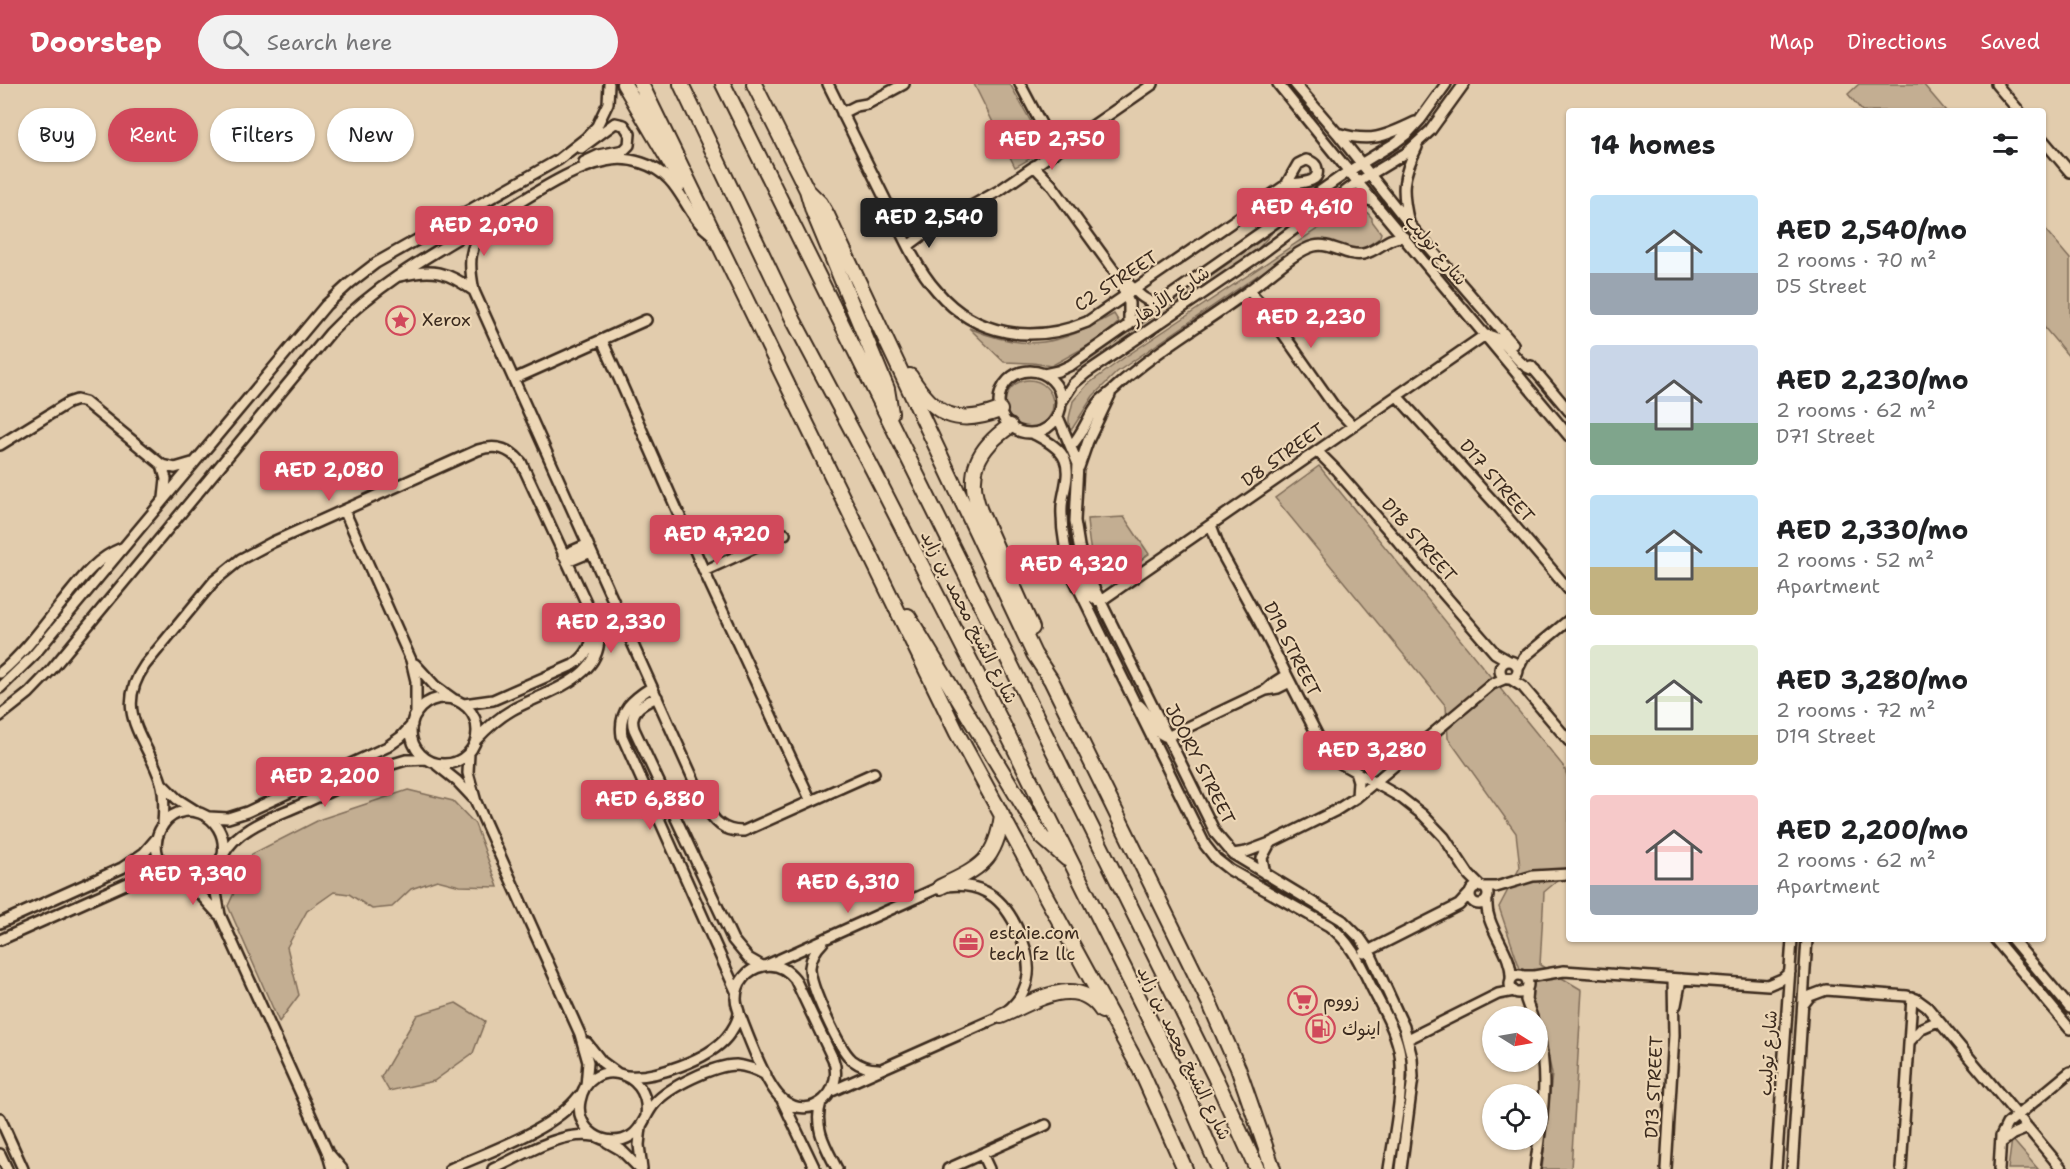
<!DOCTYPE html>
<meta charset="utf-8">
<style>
body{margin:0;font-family:"Shantell Sans","Playpen Sans Arabic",sans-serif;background:#f2f2f2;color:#202124;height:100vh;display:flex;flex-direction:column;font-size:22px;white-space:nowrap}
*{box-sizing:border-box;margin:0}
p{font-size:20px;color:#757577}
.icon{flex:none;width:33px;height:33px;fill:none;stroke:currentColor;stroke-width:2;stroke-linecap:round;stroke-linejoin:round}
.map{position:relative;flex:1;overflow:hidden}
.details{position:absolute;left:1566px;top:24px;width:480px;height:834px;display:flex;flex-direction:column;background:#fff;border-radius:6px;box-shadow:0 2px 4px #0004}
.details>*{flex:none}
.hud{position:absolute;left:18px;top:24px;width:570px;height:54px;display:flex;gap:12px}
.needle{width:39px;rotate:101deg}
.tools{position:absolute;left:1482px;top:922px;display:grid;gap:12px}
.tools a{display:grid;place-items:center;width:66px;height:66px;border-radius:50%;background:#fff;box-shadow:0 2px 4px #0004;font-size:30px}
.price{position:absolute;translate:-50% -51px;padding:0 14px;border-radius:6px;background:#d1495b;color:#fff;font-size:20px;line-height:39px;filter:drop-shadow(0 2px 3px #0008)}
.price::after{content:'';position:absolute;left:50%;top:36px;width:18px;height:14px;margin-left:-9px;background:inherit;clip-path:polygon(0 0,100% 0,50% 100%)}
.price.active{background:#222;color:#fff}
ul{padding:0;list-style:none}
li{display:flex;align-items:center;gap:18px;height:150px;padding:0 24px}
li span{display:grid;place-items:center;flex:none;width:168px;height:120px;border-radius:6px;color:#555}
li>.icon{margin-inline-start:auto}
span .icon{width:72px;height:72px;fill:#fffc;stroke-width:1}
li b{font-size:26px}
h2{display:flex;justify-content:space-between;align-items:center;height:72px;padding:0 24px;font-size:26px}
.pill{padding:0 21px;border-radius:27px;background:#fff;box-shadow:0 2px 4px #0004;font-size:21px;line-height:54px}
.pill.active{background:#d1495b;color:#fff}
header{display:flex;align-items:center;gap:36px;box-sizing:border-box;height:84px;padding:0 30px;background:#d1495b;color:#fff}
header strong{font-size:28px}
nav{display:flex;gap:33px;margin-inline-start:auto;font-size:21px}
.search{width:420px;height:54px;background:#f2f2f2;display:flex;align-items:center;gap:15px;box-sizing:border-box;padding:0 21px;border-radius:33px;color:#757577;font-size:22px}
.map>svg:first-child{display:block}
.green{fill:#c3ae92;stroke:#7f6c58;stroke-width:1.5}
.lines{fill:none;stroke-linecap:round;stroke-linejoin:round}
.minor-casing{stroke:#3b2a1e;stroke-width:14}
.highway-casing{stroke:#3b2a1e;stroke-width:18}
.minor{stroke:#edd7b6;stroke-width:9}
.highway{stroke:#edd7b6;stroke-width:14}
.labels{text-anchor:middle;stroke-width:4.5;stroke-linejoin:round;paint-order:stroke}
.street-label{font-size:18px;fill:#3b2a1e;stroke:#edd7b6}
.poi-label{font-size:18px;fill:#3b2a1e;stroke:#edd7b6;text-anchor:start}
</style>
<header>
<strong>Doorstep</strong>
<div class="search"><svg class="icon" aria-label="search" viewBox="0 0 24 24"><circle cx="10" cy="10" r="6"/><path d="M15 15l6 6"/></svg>Search here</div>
<nav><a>Map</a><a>Directions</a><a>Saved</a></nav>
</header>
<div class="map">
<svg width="2070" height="1085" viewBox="0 0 2070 1085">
<rect width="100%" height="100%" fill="#e2ccad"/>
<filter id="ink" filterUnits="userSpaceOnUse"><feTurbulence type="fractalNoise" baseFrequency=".0167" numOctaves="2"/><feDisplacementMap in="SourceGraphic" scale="12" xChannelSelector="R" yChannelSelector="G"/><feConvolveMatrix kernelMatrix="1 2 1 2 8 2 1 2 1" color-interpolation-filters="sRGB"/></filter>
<g filter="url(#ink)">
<path class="green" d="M974,0H1010L1041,56C1041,72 1027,76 1015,83Z
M1859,0H1923L1946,27H1862L1848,10Z
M1356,122L1364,125L1372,134V137L1381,149C1380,155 1377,156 1372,159C1350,174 1344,157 1323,156C1313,156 1304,160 1296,165L1117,288L1093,312L1072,345H1069V334L1073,317L1087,301L1125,273L1346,126Z
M2043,143L2070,175V274L2043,242Z
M1272,149L1255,168L1079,289L1076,285Z
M1114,230L1119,238L1100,255L1051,282L1033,279L1004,278L969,244C1029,269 1059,261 1114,230Z
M1005 320a24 24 0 1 1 48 0a24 24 0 1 1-48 0Z
M1319,382L1564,683L1569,697V787L1544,808L1540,881L1582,906L1571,1085H1542L1552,990L1543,946L1520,885L1499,823L1520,783L1516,749L1448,654L1446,622L1275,414Z
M1124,433L1149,470C1140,476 1119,496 1110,497C1091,499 1088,448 1087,435Z
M408,706L453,717L475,740L498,803L460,802L437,796L411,805L392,823L372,825L349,810L334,808L307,827L287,863L299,911L279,938L228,822L252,770L321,735Z
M456,919L485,937L473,969L434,997L389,1007L381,993L417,931Z
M2012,1055L2038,1085H2008Z"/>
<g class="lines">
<defs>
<path id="minor" d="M828,0C847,38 866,77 885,115C900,146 914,181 937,207C976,253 1034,260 1087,238L1286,101
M1020,0L1056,68
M1278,0L1373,117L1569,352
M1295,0L1337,49L1410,141L1513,260
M1996,0L2019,27
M842,29L856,22L867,20L904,0
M1337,49C1370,59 1384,53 1415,38
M2043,56L2070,88
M581,64L615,39L624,41L630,50L629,61L624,66L599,71L584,78
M1306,76C1311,77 1316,79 1317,85C1321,101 1295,98 1286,101L1298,80Z
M1034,82L1051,100L1117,191C1134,200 1136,215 1158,220
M1310,134C1334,133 1347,109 1372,117
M485,139C469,165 468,178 474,207L705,721C714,738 724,748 744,747L874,689
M1409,139C1401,106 1402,93 1417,63
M908,162L932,144L1000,106L1153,0
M1117,191L1129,219V241
M400,192C432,184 447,187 474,207
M1249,207L1265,224L1334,322L1353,342
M602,256L704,487L811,717
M1531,282L1569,327
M999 318a31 31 0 1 1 62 0a31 31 0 1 1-62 0Z
M1044,290L1058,287L1071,281L1349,87L1395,59L1408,49L1420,36L1446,0
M514,295L646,236
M1397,312L1500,425L1569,506
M1062,317L1073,300L1086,289L1261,170L1358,98L1406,69L1430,47L1464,0
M1058,333L1078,380L1075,437L1079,462L1085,486L1216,750L1233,770L1342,836L1360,854L1369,867L1404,943L1412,974L1413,993L1401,1085
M1034,350C1045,356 1061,364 1065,376C1071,390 1063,408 1062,422C1061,447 1066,472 1074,495L1205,761L1216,775L1230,786L1329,842C1350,857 1360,879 1371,902C1381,922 1394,943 1399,965C1406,996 1394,1052 1389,1085
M0,361L68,319L77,316L85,318L162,381L175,384L192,379
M1071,362C1084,349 1088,330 1101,316C1105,312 1110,309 1114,305C1156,266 1205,239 1251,205C1267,194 1296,166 1314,162C1332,158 1345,173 1363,170C1379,167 1387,152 1404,153
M1317,367L1336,386L1495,569L1509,577
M162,381L166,395L164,414
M1079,383L1088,357L1110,311
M344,426L411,576L416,597V630
M1211,441L1221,468L1259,537L1324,664L1340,679L1400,713L1423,731L1444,753L1469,791L1481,803
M563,471L588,460
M567,478L591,468
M704,487L785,450
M1078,489L1089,510L1099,518L1485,251C1509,252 1513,282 1535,286
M1500 586a9 9 0 1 1 18 0a9 9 0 1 1-18 0Z
M415,580L435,602L453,615
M1518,585L1524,573L1569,536
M0,589C24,569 42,544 61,520C79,498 94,475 122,464
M1509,594L1523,603L1569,657
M652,603C633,615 618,626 622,652L736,907
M0,604L33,572L326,221L350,199L376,179L558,76L586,54L597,42L608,19L609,0
M1266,606L1278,604L1290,598
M657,613C642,620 628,627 634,645L733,856L748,874L762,882
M411 647a33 33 0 1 1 66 0a33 33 0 1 1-66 0Z
M464,620L493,616L573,581C587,572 594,560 592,543
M1139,621C1151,631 1152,648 1167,653L1266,606L1275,598L1286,591
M0,632L29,609L52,585L330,249C381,195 446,162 508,125C537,108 574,83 606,77C618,74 630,75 642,79C684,92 682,131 713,151
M469,669L468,689L476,718L580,950L588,978L586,1002
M437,681L457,697L473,714
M1355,687L1358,697L1357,713
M162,700L177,715L196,727
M209,733L228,734L247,728L387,663L401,653L412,641
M163,740C164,727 165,711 161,698C147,654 112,628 145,581L214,497L241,475L273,458L478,366C496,360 509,364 521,378L596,540C613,592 546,607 512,626C498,634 487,644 476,656
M1233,770L1246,768L1270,759
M223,771C229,729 178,710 160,746C146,773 173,805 202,794C214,789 217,781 223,771C229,760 239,751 249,745C264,735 282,729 298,722C328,708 357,695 386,682L406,676L426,675
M216,784L215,803L220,831L327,1067L332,1085
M1265,790L1262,774L1270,759L1335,727L1357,713L1492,600L1506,594
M183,796L199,809L218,830
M1470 811a9 9 0 1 1 18 0a9 9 0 1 1-18 0Z
M1483,803H1496L1533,792L1569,790
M1487,815C1484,844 1513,867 1511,895
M0,839L122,784L144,769L156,755
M1995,855L2070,945
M2012,855L2070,924
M0,856L130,798L146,793L172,791
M823,858C816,865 811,873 810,883C809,900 839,965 852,976C860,982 869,985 878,985
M1364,869L1459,821L1470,809
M767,881L940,803C956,800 971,800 986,808C1000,815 1009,828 1016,842C1034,877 1035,908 1001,932L832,1007
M1510 900a9 9 0 1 1 18 0a9 9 0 1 1-18 0Z
M1523,892H1534L1564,887L1768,901L1782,895L1790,888
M1527,904L1526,916L1532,933
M1676,921L1681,895
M1803,921L1810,912L1826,906L1907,912L1916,915L1927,923L2062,1085
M1408,955L1498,910L1514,907
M1910,957L1922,944L1938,937
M587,959L602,978L617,989
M627,992C654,995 709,975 727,953C732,947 739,936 739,928C738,924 736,920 736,915C736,899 747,885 763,882C776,879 787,885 795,895L833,975C845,1007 812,1039 783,1016C766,1003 748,951 739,929
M782,1016L815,1085
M821,1018C813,1044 826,1063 837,1085
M646,1032C652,984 588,972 580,1017C574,1045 606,1067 631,1052C643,1045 645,1030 655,1019C669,1003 714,981 736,981C747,982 757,986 766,991
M0,1034L23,1085
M641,1043L639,1061L642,1085
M607,1058L621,1066L640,1085
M2001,1059L2013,1050L2028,1044
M0,1070L7,1085
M982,1070L989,1085
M330,1071L342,1085
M450,1085C490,1067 553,1046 579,1012
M493,1085C524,1071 559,1047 594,1052
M948,1085L1046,1041
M1535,1085C1541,1039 1550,995 1538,949
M1666,1085L1674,951L1673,895
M1776,1085L1792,855
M1792,1085L1807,855
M1901,1085L1912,913
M1999,1085L2001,1052L2007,1040L2070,988"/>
<path id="highway" d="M624,0L682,99
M641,0L957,649L1141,987L1185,1085
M681,0L794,237L873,386L1003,641L1186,1009L1219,1085
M723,0L1215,993L1257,1085
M754,0L807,106L813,127L887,305L891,329
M807,106L820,119L827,131L1034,570L1051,596L1210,920L1238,984L1273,1085
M910,292C934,331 956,343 1000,326
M1010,342C978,364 965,389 980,427L1032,544
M908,532L1042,753L1067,775
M940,803C980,784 996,777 1002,731
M1001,932C1032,919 1077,888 1102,927"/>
</defs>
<use href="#minor" class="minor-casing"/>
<use href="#highway" class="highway-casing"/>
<use href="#minor" class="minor"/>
<use href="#highway" class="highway"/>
</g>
</g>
<defs>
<symbol id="sight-ring" viewBox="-11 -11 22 22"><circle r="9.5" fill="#edd7b6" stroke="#d1495b" stroke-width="1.5"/><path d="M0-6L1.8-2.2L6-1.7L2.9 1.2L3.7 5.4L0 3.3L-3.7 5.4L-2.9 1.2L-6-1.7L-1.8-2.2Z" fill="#d1495b"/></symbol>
<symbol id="office-ring" viewBox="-11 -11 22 22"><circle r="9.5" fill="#edd7b6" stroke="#d1495b" stroke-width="1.5"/><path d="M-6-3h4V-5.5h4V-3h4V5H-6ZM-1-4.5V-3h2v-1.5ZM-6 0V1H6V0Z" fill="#d1495b"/></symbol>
<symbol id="supermarket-ring" viewBox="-11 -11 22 22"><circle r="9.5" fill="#edd7b6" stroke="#d1495b" stroke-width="1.5"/><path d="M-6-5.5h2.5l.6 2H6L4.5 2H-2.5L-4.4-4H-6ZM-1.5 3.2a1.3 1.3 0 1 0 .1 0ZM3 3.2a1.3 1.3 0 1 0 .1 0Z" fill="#d1495b"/></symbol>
<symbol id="fuel-ring" viewBox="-11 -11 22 22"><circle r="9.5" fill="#edd7b6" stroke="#d1495b" stroke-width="1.5"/><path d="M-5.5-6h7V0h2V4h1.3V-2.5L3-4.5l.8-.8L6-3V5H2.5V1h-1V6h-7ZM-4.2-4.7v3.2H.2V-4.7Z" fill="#d1495b"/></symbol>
</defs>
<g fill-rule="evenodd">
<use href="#sight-ring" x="384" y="220" width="33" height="33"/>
<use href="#office-ring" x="952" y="842" width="33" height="33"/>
<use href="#supermarket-ring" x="1286" y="900" width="33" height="33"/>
<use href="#fuel-ring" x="1304" y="928" width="33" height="33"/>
</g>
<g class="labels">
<g class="street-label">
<text transform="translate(1436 166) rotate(50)" y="6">شارع توليب</text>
<text transform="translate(1116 197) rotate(-33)" y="6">C2 STREET</text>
<text transform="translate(1170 212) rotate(-34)" y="6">شارع الأزهار</text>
<text transform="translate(1283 371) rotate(-35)" y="6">D8 STREET</text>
<text transform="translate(1497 397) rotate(49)" y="6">D17 STREET</text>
<text transform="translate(1419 456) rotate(49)" y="6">D18 STREET</text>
<text transform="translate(969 533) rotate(63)" y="6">شارع الشيخ محمد بن زايد</text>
<text transform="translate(1292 565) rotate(63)" y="6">D19 STREET</text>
<text transform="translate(1200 680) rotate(63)" y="6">JOORY STREET</text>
<text transform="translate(1184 969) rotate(64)" y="6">شارع الشيخ محمد بن زايد</text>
<text transform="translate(1768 969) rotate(-86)" y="6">شارع توليب</text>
<text transform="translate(1654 1003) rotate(-87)" y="6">D13 STREET</text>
</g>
<g class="poi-label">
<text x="422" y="242">Xerox</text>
<text x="989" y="855">estaie.com<tspan x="989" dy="21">tech fz llc</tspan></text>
<text x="1323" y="923">زووم</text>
<text x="1342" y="951">اينوك</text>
</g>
</g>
</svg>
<div class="tools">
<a><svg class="needle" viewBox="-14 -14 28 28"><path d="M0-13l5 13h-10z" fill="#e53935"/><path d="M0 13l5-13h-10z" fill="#757577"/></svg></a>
<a><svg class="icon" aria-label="locate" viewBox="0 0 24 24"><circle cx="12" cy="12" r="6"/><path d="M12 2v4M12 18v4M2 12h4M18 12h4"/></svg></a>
</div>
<b class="price" style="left:1052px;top:87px">AED 2,750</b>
<b class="price" style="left:1302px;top:155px">AED 4,610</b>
<b class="price active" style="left:929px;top:165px">AED 2,540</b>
<b class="price" style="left:484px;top:173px">AED 2,070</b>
<b class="price" style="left:1311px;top:265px">AED 2,230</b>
<b class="price" style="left:329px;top:418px">AED 2,080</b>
<b class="price" style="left:717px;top:482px">AED 4,720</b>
<b class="price" style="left:1074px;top:512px">AED 4,320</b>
<b class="price" style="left:611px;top:570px">AED 2,330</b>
<b class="price" style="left:1372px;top:698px">AED 3,280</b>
<b class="price" style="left:325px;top:724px">AED 2,200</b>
<b class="price" style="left:650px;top:747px">AED 6,880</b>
<b class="price" style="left:193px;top:822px">AED 7,390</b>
<b class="price" style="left:848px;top:830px">AED 6,310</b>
<div class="hud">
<a class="pill">Buy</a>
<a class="pill active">Rent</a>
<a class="pill">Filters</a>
<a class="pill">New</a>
</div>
<section class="details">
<h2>14 homes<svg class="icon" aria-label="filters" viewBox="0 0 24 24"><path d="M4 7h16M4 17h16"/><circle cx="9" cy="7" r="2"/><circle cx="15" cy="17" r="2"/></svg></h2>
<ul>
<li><span style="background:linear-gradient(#bfe0f5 65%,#9aa5b1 0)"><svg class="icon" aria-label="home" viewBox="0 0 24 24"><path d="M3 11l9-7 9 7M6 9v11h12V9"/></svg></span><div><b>AED 2,540/mo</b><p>2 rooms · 70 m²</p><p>D5 Street</p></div></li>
<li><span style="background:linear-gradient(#c9d6e8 65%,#7fa58c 0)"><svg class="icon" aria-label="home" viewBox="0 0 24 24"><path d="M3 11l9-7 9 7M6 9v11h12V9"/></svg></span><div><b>AED 2,230/mo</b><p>2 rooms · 62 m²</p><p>D71 Street</p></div></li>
<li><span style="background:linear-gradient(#bfe0f5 60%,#c2b280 0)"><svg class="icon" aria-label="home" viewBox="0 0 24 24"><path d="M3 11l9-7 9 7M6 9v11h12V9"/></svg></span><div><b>AED 2,330/mo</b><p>2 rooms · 52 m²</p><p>Apartment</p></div></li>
<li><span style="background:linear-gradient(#dfe7d0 75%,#c2b280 0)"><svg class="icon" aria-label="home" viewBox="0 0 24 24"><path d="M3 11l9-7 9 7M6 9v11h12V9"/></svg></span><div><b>AED 3,280/mo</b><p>2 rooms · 72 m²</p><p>D19 Street</p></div></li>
<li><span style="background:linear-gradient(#f6c9c9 75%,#9aa5b1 0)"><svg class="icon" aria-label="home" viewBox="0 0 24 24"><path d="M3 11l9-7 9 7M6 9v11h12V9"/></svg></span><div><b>AED 2,200/mo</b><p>2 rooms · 62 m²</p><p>Apartment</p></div></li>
</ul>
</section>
</div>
